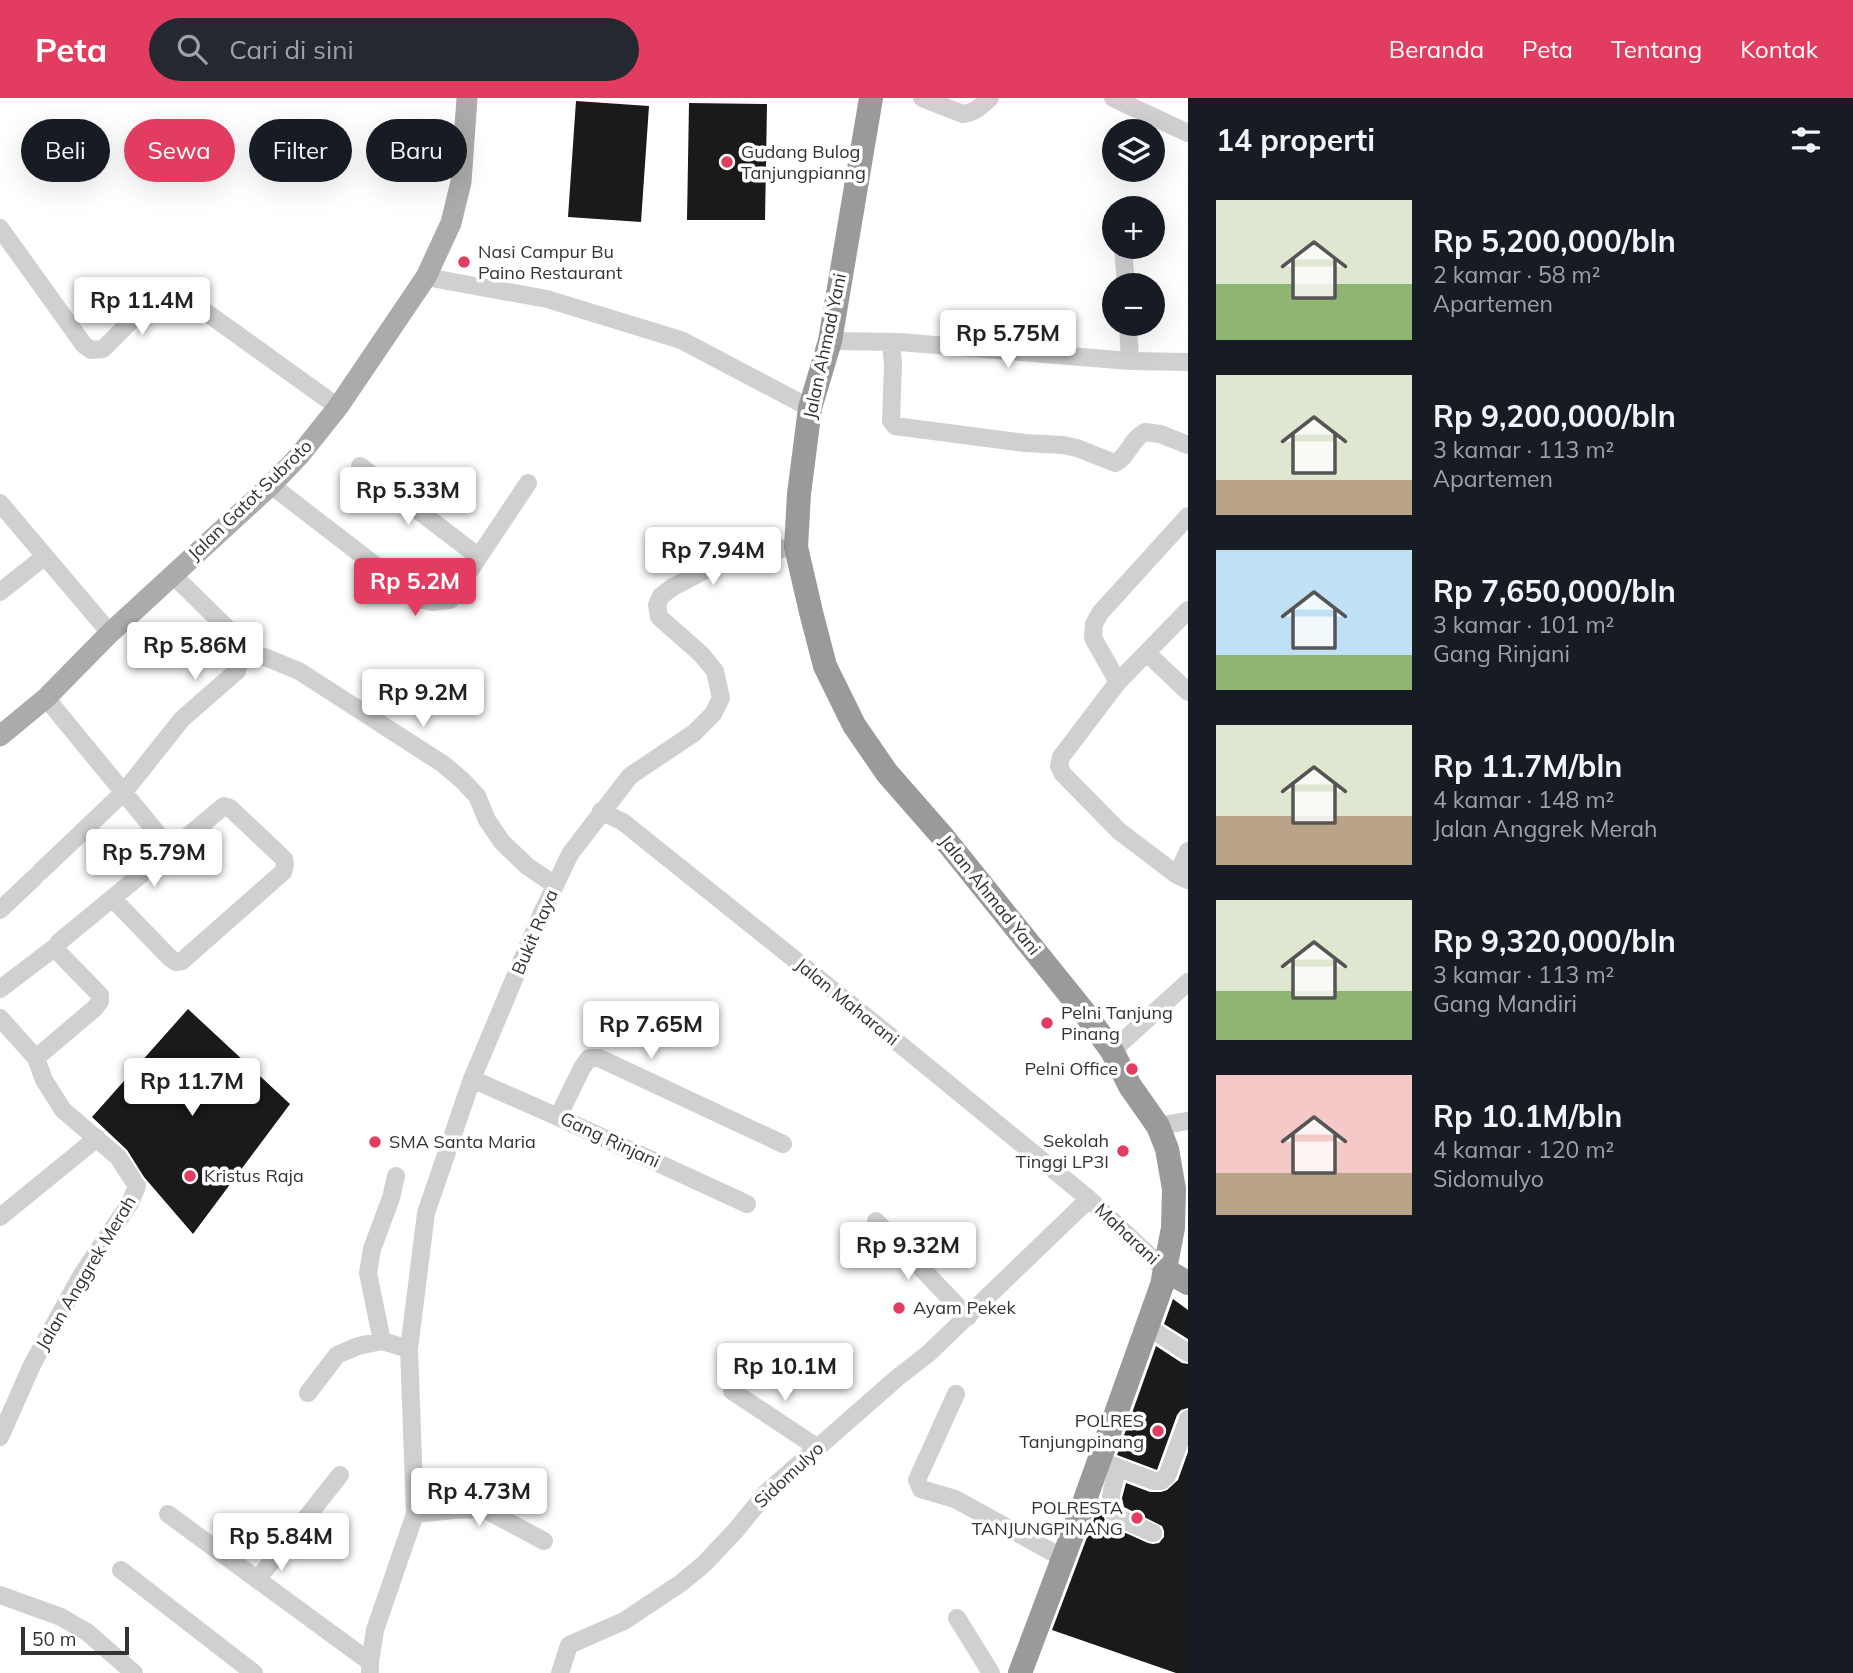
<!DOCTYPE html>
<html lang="id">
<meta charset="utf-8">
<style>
body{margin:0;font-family:Mulish,sans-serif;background:#242831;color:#f1f3f6;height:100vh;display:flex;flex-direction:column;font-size:26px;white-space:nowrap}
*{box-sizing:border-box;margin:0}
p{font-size:23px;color:#9ea1a6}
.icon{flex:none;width:38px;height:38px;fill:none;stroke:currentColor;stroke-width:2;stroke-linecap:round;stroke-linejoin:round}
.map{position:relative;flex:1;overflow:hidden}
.drawer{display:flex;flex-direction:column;background:#171b24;width:665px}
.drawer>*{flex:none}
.hud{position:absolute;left:21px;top:21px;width:665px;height:63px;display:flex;gap:14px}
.controls{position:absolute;left:1102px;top:21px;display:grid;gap:14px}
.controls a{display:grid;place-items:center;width:63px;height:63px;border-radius:50%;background:#171b24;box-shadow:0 7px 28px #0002;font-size:35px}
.scale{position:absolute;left:21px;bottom:18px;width:108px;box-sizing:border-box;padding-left:7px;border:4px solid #333;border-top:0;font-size:19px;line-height:24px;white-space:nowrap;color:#333;-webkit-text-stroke:5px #fff;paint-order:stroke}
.price{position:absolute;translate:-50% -60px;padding:0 16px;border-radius:7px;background:#fff;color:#222;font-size:23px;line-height:46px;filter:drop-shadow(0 2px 4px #0008)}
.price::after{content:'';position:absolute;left:50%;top:42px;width:21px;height:16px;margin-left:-10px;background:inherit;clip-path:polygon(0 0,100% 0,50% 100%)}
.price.on{background:#e23d61;color:#fff}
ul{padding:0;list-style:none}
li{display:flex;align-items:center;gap:21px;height:175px;padding:0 28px}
li span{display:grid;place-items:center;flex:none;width:196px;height:140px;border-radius:0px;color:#555}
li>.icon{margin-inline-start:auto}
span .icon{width:84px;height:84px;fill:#fffc;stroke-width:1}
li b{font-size:30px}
h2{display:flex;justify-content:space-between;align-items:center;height:84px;padding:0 28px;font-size:30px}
.tag{padding:0 24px;border-radius:32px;background:#171b24;box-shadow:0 7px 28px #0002;font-size:24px;line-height:63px}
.tag.on{background:#e23d61;color:#fff}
header{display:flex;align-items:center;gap:42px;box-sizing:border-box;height:98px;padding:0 35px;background:#e23d61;color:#fff}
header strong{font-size:33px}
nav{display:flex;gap:38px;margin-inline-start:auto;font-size:24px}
.search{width:490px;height:63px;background:#242831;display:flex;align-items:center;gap:18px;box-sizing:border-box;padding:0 24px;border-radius:38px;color:#9ea1a6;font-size:26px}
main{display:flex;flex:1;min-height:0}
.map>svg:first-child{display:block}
.building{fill:#1a1a1a}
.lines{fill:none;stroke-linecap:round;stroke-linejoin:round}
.minor{stroke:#d0d0d0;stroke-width:18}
.major{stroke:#ababab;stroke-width:21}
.highway{stroke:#9a9a9a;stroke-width:24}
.poi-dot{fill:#e23d61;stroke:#fff;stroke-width:2.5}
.labels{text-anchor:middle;stroke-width:7;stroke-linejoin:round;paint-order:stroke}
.poi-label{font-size:18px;fill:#333;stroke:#fff;text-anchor:start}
.street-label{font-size:18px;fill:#333;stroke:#fff}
</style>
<header>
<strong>Peta</strong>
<div class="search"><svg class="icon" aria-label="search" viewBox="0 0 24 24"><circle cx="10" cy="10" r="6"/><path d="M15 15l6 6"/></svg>Cari di sini</div>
<nav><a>Beranda</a><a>Peta</a><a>Tentang</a><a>Kontak</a></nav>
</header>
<main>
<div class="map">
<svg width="1188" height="1575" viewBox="0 0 1188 1575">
<rect width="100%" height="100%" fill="#fff"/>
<path class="building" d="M576,3L649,8L641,124L568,119Z
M689,5L767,6L765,122H687Z
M188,911L290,1006L193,1136L144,1079L127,1052L92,1019Z
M1173,1201L1188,1212V1241L1164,1226Z
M1156,1248L1182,1265L1188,1266V1310L1181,1312L1177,1317L1157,1372L1117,1357Z
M1188,1354V1575H1176L1052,1532L1100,1405L1105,1423L1110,1428L1148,1445L1153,1446L1159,1445L1164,1439V1433L1162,1428L1124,1409L1122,1400L1126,1385L1150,1394H1161L1167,1392L1178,1382Z"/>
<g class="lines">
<path class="minor" d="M922,0L963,16C975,15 981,8 990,0
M1113,0L1188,35
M0,130L84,247L91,252L103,251L163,191L171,189L338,309
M1123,149L1126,187
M426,179L547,201L681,242L810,310
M1128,226L1130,263
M830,243L899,244L1130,263L1188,264
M891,244L893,267L891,323L895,328L1025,345L1063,347L1077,350L1115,365C1128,359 1131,341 1145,334L1160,336L1188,347
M360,368L479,459
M271,387L419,501L432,504L450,502L528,385
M0,405L110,535
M0,494L44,459
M1188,512L1118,584L1061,659L1059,668L1063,676L1119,733L1177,777L1188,782
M239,552L267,560L299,573L443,666L462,682L477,698L487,722L502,744L527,768L555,787
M1147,555L1188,594
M1118,584L1093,540L1094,526L1100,515L1188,418
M46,600L171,752L224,708L230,710L284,761L285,767L283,774L182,863L176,864L170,860L113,801
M601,713L623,724L874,925L1089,1101L1165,1172
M40,774L124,694L182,621L237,573L241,559L235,538L173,477
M1177,777L1188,753
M0,812L35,779
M59,844L171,752
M0,891L54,850
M0,920L36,960L44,982L63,1012L118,1059L133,1082
M1112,953L1188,884
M36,960L95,910L100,903V897L59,855
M472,981L558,1019L747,1106
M558,1019L582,970L589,960H599L783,1046
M1158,1028L1188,1023
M396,1078L391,1100L372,1151L368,1175L382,1243L409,1251
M0,1119L97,1040
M876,1123L968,1219
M1148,1229L1188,1255
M732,1293L818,1350
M308,1295L337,1257L358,1248L382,1243
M956,1296L917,1382L921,1391L955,1401L1063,1460
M0,1339L33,1265L81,1178L130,1105L137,1088
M1098,1362L1154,1383H1161L1167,1378L1188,1321
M1118,1370C1114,1386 1106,1402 1115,1418L1153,1435
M168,1416L370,1564
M415,1416L453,1412L484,1411L544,1443
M121,1472L254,1575
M257,1482L340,1377
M0,1497L61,1519L73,1526L87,1534L134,1575
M957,1520L991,1575
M370,1575V1564L375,1532L415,1416L409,1251L426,1115L472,981L541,817L570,756L630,678L694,635L713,616L721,600L715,573L701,556L659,519L657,507L661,498L673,489L734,457L796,449
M560,1575L569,1547L624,1523L681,1485L704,1466L736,1432L767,1394L897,1280L929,1255L1089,1101"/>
<path class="major" d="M0,638L46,600L110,535L271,387L299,358L338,309L426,179L451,125L461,84L467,0"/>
<path class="highway" d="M871,0L830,243L810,310L799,396L796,449L811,514L825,568L854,627L887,675L943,739L1084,914L1112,953L1130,988L1158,1028L1167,1051L1174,1091L1173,1130L1162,1187L1081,1413L1020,1575
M1165,1172L1188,1185"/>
</g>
<g class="poi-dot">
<circle cx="727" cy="64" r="7"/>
<circle cx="464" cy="164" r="7"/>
<circle cx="1047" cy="925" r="7"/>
<circle cx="1132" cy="971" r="7"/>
<circle cx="375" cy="1044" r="7"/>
<circle cx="1123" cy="1053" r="7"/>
<circle cx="190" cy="1078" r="7"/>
<circle cx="899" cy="1210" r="7"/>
<circle cx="1158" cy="1333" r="7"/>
<circle cx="1137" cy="1420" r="7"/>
</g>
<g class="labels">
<g class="poi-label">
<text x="741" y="60">Gudang Bulog<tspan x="741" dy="21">Tanjungpianng</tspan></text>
<text x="478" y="160">Nasi Campur Bu<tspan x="478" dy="21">Paino Restaurant</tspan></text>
<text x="1061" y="921">Pelni Tanjung<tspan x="1061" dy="21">Pinang</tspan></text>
<text x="1118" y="977" text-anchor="end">Pelni Office</text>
<text x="1109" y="1049" text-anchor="end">Sekolah<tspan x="1109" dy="21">Tinggi LP3I</tspan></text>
<text x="389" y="1050">SMA Santa Maria</text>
<text x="204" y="1084">Kristus Raja</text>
<text x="913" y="1216">Ayam Pekek</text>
<text x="1144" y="1329" text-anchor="end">POLRES<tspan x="1144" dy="21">Tanjungpinang</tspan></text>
<text x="1123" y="1416" text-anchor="end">POLRESTA<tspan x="1123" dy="21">TANJUNGPINANG</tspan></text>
</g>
<g class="street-label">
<text transform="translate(825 248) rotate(-78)" y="6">Jalan Ahmad Yani</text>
<text transform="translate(250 402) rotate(-44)" y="6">Jalan Gatot Subroto</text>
<text transform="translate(990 797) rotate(51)" y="6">Jalan Ahmad Yani</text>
<text transform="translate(535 834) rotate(-67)" y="6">Bukit Raya</text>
<text transform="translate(847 904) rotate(39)" y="6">Jalan Maharani</text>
<text transform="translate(610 1042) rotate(25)" y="6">Gang Rinjani</text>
<text transform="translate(1127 1136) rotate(43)" y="6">Maharani</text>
<text transform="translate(86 1175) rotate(-59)" y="6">Jalan Anggrek Merah</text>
<text transform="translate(789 1377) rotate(-43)" y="6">Sidomulyo</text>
</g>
</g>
</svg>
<div class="controls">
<a><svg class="icon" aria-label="layers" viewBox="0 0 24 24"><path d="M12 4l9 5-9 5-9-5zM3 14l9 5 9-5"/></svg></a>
<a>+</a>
<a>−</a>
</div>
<div class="scale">50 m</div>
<b class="price" style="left:142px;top:239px">Rp 11.4M</b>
<b class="price" style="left:1008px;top:272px">Rp 5.75M</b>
<b class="price" style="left:408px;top:429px">Rp 5.33M</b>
<b class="price" style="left:713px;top:489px">Rp 7.94M</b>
<b class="price on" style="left:415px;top:520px">Rp 5.2M</b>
<b class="price" style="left:195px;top:584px">Rp 5.86M</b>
<b class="price" style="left:423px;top:631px">Rp 9.2M</b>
<b class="price" style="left:154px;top:791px">Rp 5.79M</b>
<b class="price" style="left:651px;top:963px">Rp 7.65M</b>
<b class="price" style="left:192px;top:1020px">Rp 11.7M</b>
<b class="price" style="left:908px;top:1184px">Rp 9.32M</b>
<b class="price" style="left:785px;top:1305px">Rp 10.1M</b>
<b class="price" style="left:479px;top:1430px">Rp 4.73M</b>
<b class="price" style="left:281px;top:1475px">Rp 5.84M</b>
<div class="hud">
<a class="tag">Beli</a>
<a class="tag on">Sewa</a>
<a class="tag">Filter</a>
<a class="tag">Baru</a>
</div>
</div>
<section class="drawer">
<h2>14 properti<svg class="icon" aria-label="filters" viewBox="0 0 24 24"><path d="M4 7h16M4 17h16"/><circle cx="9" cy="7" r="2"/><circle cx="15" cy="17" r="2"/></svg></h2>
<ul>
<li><span style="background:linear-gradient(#dfe7d0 60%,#8fb573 0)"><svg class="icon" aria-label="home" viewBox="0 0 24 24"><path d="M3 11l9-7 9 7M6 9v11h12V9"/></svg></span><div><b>Rp 5,200,000/bln</b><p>2 kamar · 58 m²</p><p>Apartemen</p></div></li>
<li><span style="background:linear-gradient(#dfe7d0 75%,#b9a48a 0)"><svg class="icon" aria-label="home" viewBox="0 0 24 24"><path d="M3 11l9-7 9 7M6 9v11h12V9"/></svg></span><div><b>Rp 9,200,000/bln</b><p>3 kamar · 113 m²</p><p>Apartemen</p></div></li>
<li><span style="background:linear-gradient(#bfe0f5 75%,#8fb573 0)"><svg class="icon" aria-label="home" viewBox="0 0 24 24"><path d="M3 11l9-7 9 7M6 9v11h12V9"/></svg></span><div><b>Rp 7,650,000/bln</b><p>3 kamar · 101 m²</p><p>Gang Rinjani</p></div></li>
<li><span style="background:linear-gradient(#dfe7d0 65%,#b9a48a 0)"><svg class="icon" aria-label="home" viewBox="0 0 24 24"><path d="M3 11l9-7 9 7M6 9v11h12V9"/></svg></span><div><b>Rp 11.7M/bln</b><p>4 kamar · 148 m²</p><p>Jalan Anggrek Merah</p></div></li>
<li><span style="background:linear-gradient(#dfe7d0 65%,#8fb573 0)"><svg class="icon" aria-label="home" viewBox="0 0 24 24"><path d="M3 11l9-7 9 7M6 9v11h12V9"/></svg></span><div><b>Rp 9,320,000/bln</b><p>3 kamar · 113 m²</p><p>Gang Mandiri</p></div></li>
<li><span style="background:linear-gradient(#f6c9c9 70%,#b9a48a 0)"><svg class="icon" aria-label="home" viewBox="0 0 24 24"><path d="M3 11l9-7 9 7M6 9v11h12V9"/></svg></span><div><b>Rp 10.1M/bln</b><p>4 kamar · 120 m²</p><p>Sidomulyo</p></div></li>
</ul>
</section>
</main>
